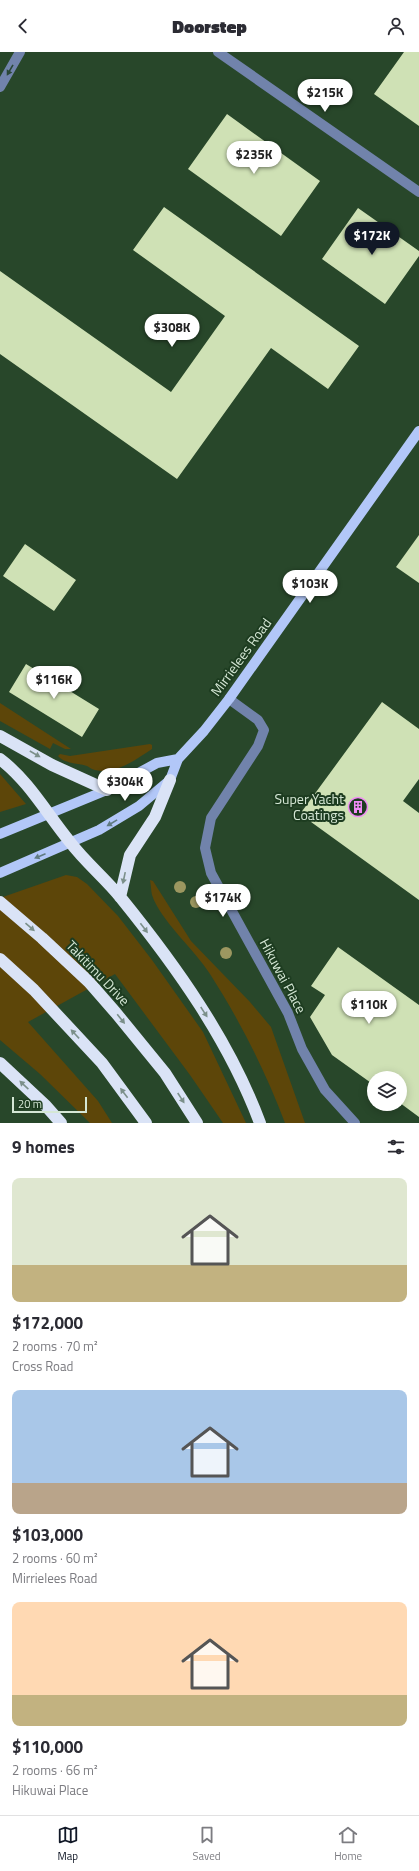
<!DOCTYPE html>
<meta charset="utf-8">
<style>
body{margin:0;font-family:"Titillium Web",sans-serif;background:#f2f2f3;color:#2b2b33;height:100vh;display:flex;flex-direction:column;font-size:15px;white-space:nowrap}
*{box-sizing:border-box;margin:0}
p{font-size:13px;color:#7c7c81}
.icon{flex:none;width:22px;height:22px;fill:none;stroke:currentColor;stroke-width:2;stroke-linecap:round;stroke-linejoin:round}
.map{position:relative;height:1071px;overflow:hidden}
.panel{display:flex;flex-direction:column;background:#fff;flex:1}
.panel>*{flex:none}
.fabs{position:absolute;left:367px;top:1019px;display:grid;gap:8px}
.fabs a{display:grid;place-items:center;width:40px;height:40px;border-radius:50%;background:#fff;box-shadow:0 2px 10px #0003;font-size:20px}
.scale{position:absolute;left:12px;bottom:10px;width:75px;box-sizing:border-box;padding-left:4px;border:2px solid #d5e7d5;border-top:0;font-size:11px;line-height:14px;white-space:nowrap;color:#d5e7d5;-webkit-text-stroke:3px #1d3c20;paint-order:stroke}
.price{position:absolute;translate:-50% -34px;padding:0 9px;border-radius:14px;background:#fff;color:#222;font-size:13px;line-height:26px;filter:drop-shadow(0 1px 2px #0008)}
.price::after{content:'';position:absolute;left:50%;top:24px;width:12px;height:9px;margin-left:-6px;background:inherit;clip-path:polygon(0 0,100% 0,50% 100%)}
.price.current{background:#111827;color:#fff}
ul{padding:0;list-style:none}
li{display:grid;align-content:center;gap:8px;height:212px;padding:0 12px}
li span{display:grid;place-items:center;height:124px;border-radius:8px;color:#555}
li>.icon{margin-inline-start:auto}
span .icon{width:72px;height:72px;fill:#fffc;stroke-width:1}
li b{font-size:17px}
h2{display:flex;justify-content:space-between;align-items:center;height:48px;padding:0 12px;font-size:17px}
header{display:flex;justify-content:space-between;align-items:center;height:52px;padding:0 12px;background:#fff;font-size:18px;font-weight:800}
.tab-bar{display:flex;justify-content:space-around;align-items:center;height:56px;border-top:1px solid #e1e1e2;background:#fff;font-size:11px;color:#7c7c81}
.tab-bar a{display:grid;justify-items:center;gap:2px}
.tab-bar .current{color:#111827}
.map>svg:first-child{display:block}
.green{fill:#5d4609}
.building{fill:#cfe1b5}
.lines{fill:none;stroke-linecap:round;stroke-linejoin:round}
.minor{stroke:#7183ab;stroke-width:10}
.major{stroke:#b2c7f8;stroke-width:10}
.highway{stroke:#dae3f6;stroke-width:12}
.tree{fill:#9c9760}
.oneway{fill:#2a4735}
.oneway2{fill:#7c908b}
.oneway3{fill:#607b81}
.labels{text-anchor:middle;stroke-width:4;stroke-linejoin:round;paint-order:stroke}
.street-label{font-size:14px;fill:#d5e7d5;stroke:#1d3c20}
.poi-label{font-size:14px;fill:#d5e7d5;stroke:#1d3c20;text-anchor:end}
</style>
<header><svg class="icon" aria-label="back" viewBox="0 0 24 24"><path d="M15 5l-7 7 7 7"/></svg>Doorstep<svg class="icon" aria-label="person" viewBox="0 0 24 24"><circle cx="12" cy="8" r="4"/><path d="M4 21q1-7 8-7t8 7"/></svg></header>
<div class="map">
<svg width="419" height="1071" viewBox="0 0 419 1071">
<rect width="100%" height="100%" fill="#28472a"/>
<path class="green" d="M0,651L71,697H65L53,691L50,697L0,669Z
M150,692L152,693V697C135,708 113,725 92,717C90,716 89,715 87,714C78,711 65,712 58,704L60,702L70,704Z
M0,722L26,752L0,760Z
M66,823L77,825L87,832L118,864L152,908L203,980L246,1071H223L190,1023L115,922L28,970L98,1049L112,1071H90L40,1022L0,988V846Z
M150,828L153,829L191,889L250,950L271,975L305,1071H285C265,1018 240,969 210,922C195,898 160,868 152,843C151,839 151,833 150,828Z"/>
<path class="building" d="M404,0H419V74L374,42Z
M227,62L320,129L281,184L188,117Z
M164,155L359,294L328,337L271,296L177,427L0,302V219L171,340L225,264L133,198Z
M358,156L419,199V204L385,252L322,207Z
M419,483V531L396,515Z
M25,492L76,528L54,559L3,524Z
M26,612L99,657L82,685L9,640Z
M382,650L419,677V727L403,749L419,761V848L300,762Z
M338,895L419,953V1065L400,1051V1026H374V1033L332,1003L310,965L325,943L311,934Z"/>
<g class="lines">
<path class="minor" d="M218,0L419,140
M0,35L20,0
M229,647L258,668L264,678L258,694L211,766L205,796L211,821L288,961L302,997L325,1038L355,1071"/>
<path class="major" d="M0,782L107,738L157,711L178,707
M0,821L99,778L139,754L170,728L178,707L204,679L229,647L419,379"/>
<path class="highway" d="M0,684L52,713L107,738
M0,707C29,729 47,762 70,790C85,810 105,826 121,846C176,914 229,988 260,1071
M120,845L130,803L155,765L170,728
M0,850L42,886L89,930L116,961L165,1021L197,1071
M0,907L34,938L102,1011L146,1071
M0,1011L46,1054L61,1071"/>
</g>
<g class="tree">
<circle cx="180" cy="835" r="6"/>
<circle cx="196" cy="850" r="6"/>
<circle cx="226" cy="901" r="6"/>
</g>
<defs><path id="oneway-solid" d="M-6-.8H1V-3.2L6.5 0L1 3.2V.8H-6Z"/></defs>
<use class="oneway" href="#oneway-solid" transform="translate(10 18) rotate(120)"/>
<g class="oneway2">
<use href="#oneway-solid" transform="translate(35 702) rotate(30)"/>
<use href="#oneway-solid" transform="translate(124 826) rotate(102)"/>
<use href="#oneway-solid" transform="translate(30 875) rotate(41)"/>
<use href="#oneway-solid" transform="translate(144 876) rotate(53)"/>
<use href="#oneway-solid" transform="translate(204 960) rotate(57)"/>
<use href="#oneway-solid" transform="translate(121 967) rotate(51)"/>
<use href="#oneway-solid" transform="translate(75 982) rotate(-133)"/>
<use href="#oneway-solid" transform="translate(24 1033) rotate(-137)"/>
<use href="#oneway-solid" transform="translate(124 1041) rotate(-127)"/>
<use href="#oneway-solid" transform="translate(181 1046) rotate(57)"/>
</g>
<g class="oneway3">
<use href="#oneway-solid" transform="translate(112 771) rotate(149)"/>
<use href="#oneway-solid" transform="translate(40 804) rotate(157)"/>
</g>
<defs>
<symbol id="building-ring" viewBox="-11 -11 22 22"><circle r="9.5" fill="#1d3c20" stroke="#f18bf5" stroke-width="1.5"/><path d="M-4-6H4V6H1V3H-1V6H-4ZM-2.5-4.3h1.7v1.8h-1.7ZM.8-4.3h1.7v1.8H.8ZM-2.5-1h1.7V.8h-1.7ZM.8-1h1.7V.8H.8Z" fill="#f18bf5"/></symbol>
</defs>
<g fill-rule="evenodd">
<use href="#building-ring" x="347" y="744" width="22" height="22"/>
</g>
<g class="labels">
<g class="street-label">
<text transform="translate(241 605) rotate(-54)" y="5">Mirrielees Road</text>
<text transform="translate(98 921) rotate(46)" y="5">Takitimu Drive</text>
<text transform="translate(283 924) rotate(62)" y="5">Hikuwai Place</text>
</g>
<g class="poi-label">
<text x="344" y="752">Super Yacht<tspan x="344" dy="16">Coatings</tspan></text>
</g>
</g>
</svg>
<div class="fabs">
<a><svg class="icon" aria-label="layers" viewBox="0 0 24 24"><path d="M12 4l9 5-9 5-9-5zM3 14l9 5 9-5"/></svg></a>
</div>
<div class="scale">20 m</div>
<b class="price" style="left:325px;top:61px">$215K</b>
<b class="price" style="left:254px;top:123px">$235K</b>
<b class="price current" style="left:372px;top:204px">$172K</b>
<b class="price" style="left:172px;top:296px">$308K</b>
<b class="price" style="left:310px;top:552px">$103K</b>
<b class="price" style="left:54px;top:648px">$116K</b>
<b class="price" style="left:125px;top:750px">$304K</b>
<b class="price" style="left:223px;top:866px">$174K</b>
<b class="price" style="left:369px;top:973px">$110K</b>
</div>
<section class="panel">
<h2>9 homes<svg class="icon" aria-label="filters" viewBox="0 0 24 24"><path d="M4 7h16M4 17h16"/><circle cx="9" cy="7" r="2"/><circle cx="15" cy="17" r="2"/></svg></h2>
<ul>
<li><span style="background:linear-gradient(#dfe7d0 70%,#c2b280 0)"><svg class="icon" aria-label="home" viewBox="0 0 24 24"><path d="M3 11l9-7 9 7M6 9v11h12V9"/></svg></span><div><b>$172,000</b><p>2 rooms · 70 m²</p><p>Cross Road</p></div></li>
<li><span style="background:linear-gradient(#a9c7e8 75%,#b9a48a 0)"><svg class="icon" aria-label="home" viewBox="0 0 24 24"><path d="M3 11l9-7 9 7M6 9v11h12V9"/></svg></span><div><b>$103,000</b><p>2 rooms · 60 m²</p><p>Mirrielees Road</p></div></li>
<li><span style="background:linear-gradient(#ffd9b3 75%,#c2b280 0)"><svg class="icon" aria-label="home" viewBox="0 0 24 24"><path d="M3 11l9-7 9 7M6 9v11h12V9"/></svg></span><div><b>$110,000</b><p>2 rooms · 66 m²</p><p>Hikuwai Place</p></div></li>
</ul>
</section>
<nav class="tab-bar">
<a class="current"><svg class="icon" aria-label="map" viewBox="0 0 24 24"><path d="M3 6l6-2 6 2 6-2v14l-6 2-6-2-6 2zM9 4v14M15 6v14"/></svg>Map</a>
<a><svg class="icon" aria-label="saved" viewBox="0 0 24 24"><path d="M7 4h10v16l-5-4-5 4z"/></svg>Saved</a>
<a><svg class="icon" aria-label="home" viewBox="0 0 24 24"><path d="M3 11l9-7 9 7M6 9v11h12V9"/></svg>Home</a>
</nav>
